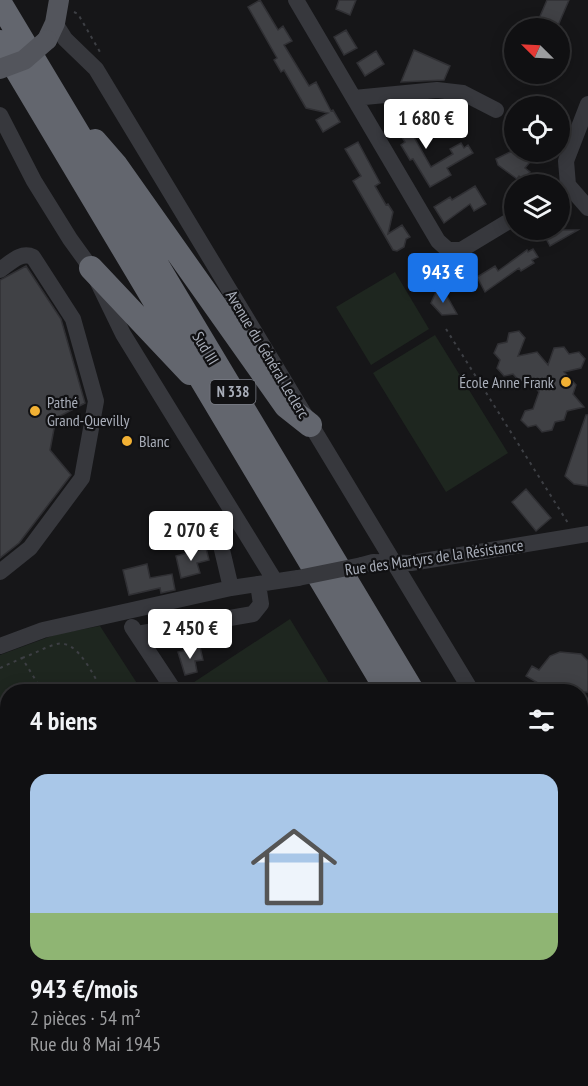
<!DOCTYPE html>
<html lang="fr">
<meta charset="utf-8">
<style>
body{margin:0;font-family:"PT Sans Narrow",sans-serif;background:#19191b;color:#f1f3f6;height:100vh;display:flex;flex-direction:column;font-size:22px;white-space:nowrap}
*{box-sizing:border-box;margin:0}
p{font-size:20px;color:#9c9d9f}
.icon{flex:none;width:33px;height:33px;fill:none;stroke:currentColor;stroke-width:2;stroke-linecap:round;stroke-linejoin:round}
.map{position:relative;flex:1;overflow:hidden}
.sheet{position:absolute;left:0px;top:684px;width:588px;height:402px;display:flex;flex-direction:column;background:#101012;border-radius:24px 24px 0 0;box-shadow:0 3px 15px #0003,0 0 0 2px #303032}
.sheet>*{flex:none}
.needle{width:39px;rotate:294deg}
.buttons{position:absolute;left:504px;top:18px;display:grid;gap:12px}
.buttons a{display:grid;place-items:center;width:66px;height:66px;border-radius:50%;background:#101012;box-shadow:0 3px 15px #0003,0 0 0 2px #303032;font-size:30px}
.price{position:absolute;translate:-50% -51px;padding:0 14px;border-radius:6px;background:#fff;color:#222;font-size:20px;line-height:39px;filter:drop-shadow(0 2px 3px #0008)}
.price::after{content:'';position:absolute;left:50%;top:36px;width:18px;height:14px;margin-left:-9px;background:inherit;clip-path:polygon(0 0,100% 0,50% 100%)}
.price.on{background:#1a73e8;color:#fff}
ul{padding:0;list-style:none}
li{display:grid;align-content:center;gap:12px;height:318px;padding:0 30px}
li+li{border-top:2px solid #303032}
li span{display:grid;place-items:center;height:186px;border-radius:18px;color:#555}
li>.icon{margin-inline-start:auto}
span .icon{width:108px;height:108px;fill:#fffc;stroke-width:1}
li b{font-size:26px}
h2{display:flex;justify-content:space-between;align-items:center;height:72px;padding:0 30px;font-size:26px}
.map>svg:first-child{display:block}
.green{fill:#1e261f}
.building{fill:#404145;stroke:#303034;stroke-width:1.5}
.lines{fill:none;stroke-linecap:round;stroke-linejoin:round}
.path{stroke:#3d3f44;stroke-width:2;stroke-dasharray:3 4.5;stroke-linecap:butt}
.minor{stroke:#37383d;stroke-width:16}
.major{stroke:#53555c;stroke-width:20}
.highway{stroke:#63666e;stroke-width:24}
.rail-casing{stroke:#4a4c52;stroke-width:6}
.rail{stroke:#111113;stroke-width:4;stroke-dasharray:11;stroke-linecap:butt}
.minor-bridge{stroke:#37383d;stroke-width:16}
.major-bridge{stroke:#53555c;stroke-width:20}
.poi-dot{fill:#f2b134;stroke:#111113;stroke-width:2}
.labels{text-anchor:middle;stroke-width:4.5;stroke-linejoin:round;paint-order:stroke}
.shield{fill:#111113;stroke:#7b7e86;stroke-width:1.5}
.shield-label{font-size:15px;font-weight:bold;fill:#a8adb8}
.street-label{font-size:16px;fill:#a8adb8;stroke:#111113}
.poi-label{font-size:16px;fill:#a8adb8;stroke:#111113;text-anchor:start}
</style>
<div class="map">
<svg width="588" height="1086" viewBox="0 0 588 1086">
<rect width="100%" height="100%" fill="#161618"/>
<path class="green" d="M395,272L429,329L371,365L336,307Z
M435,335L508,453L446,492L373,373Z
M290,619L334,691L179,692Z
M100,626L142,691L8,692L7,792L0,781V655L57,634Z
M555,1078L561,1086H144L139,1079Z"/>
<path class="building" d="M260,0L278,30L283,26L292,41L284,45L309,86L316,82L331,111L333,110L340,122L323,132L316,120L328,113L306,108L284,70L281,72L274,60L277,58L248,7Z
M339,0H356L350,15L336,9Z
M547,0H569L557,28H535Z
M346,30L357,48L344,55L334,37Z
M414,50L450,66L444,80L401,82Z
M376,51L384,64L365,76L357,63Z
M407,105L415,118L406,123L431,167L453,154L450,149L461,143L464,148L468,145L473,153L447,168L451,175L430,187L413,159L410,160L401,145L405,142L389,116Z
M456,108L463,121L447,131L440,118Z
M358,142L380,183L375,186L386,205L388,204L393,212L388,234L402,225L410,237L406,239L404,247L397,251L393,250L353,181L361,176L345,149Z
M510,152L526,153V156L534,157L525,168L530,172L524,180L519,176L517,179L498,165L496,159Z
M475,186L486,204L474,211L470,204L444,223L434,207L450,197L452,200Z
M549,230H578L550,246L543,233Z
M533,249L538,257L532,260L534,263L521,271L519,268L485,292L477,277L495,266L498,271L527,250L528,252Z
M26,266L61,319L85,403L56,418L50,450L71,475L19,543L0,558V280Z
M444,291L457,314L442,315L431,303L436,292Z
M519,331L525,338L518,356L537,352L548,365L554,348L564,347L569,354L579,352L585,359L581,368L564,372L576,385L573,394L584,407L567,411L564,420L555,422L552,430L542,432L536,425L528,427L521,420L525,411L533,409L539,392L528,379L519,381L513,374L504,376L497,368L500,360L494,353L498,344L507,342L509,333Z
M586,415H588V486L574,484L565,476Z
M526,489L551,518L536,531L512,502Z
M206,548L209,560L197,563L200,573L181,578L176,556Z
M147,564L150,578L172,574L175,590L161,593L160,588L129,595L123,570Z
M200,647L203,660L195,661L197,672L185,675L178,652Z
M560,652L581,654L588,661V692H540L538,683L526,676L532,666L539,670L550,656Z"/>
<g class="lines">
<path class="path" d="M74,12L78,14L100,52
M446,329L568,523
M22,658C34,654 45,647 57,644C78,639 94,677 103,692
M0,668L22,658L43,692
M0,701L8,714
M0,771L8,783
M580,853L588,864
M156,1078L162,1086
M369,1078L373,1086
M420,1078L425,1086
M531,1078L536,1086
M268,1086L280,1078
M337,1086L349,1078
M499,1086L511,1078"/>
<path class="minor" d="M296,0L438,241L448,250H461L514,218
M55,23L65,39L96,69L472,692
M354,98L437,90L463,93L496,110
M0,115L34,181L70,239L91,268L123,334L275,581
M568,185L566,161L588,104
M568,185L588,208
M0,270C10,263 21,251 33,257L73,319L96,401L82,478L30,548L0,572
M219,537L231,588
M362,565L373,562L411,563L588,534
M132,627L175,692
M137,634L253,614L261,604L258,584
M0,646L43,630L231,588L298,578"/>
<path class="major" d="M47,40L55,23L59,0"/>
<path class="highway" d="M0,3L413,692
M0,42L388,692
M95,141L115,164L286,406L310,425
M91,268L190,373
M580,883L588,897
M580,958L588,969
M580,1001L588,1012"/>
<defs>
<path id="rail" d="M0,969L8,980
M74,1078L80,1086"/>
</defs>
<use href="#rail" class="rail-casing"/>
<use href="#rail" class="rail"/>
<path class="minor-bridge" d="M298,578L362,565"/>
<path class="major-bridge" d="M0,69L24,60L47,40"/>
</g>
<g class="poi-dot">
<circle cx="566" cy="382" r="6"/>
<circle cx="35" cy="411" r="6"/>
<circle cx="127" cy="441" r="6"/>
</g>
<g class="labels">
<rect class="shield" x="210.5" y="380" width="45" height="24" rx="4.5"/>
<g class="shield-label">
<text x="233" y="397">N 338</text>
</g>
<g class="street-label">
<text transform="translate(206 348) rotate(59)" y="6">Sud III</text>
<text transform="translate(268 354) rotate(59)" y="6">Avenue du Général Leclerc</text>
<text transform="translate(434 557) rotate(-8)" y="6">Rue des Martyrs de la Résistance</text>
</g>
<g class="poi-label">
<text x="554" y="388" text-anchor="end">École Anne Frank</text>
<text x="47" y="408">Pathé<tspan x="47" dy="18">Grand-Quevilly</tspan></text>
<text x="139" y="447">Blanc</text>
</g>
</g>
</svg>
<div class="buttons">
<a><svg class="needle" viewBox="-14 -14 28 28"><path d="M0-13l5 13h-10z" fill="#e53935"/><path d="M0 13l5-13h-10z" fill="#9c9d9f"/></svg></a>
<a><svg class="icon" aria-label="locate" viewBox="0 0 24 24"><circle cx="12" cy="12" r="6"/><path d="M12 2v4M12 18v4M2 12h4M18 12h4"/></svg></a>
<a><svg class="icon" aria-label="layers" viewBox="0 0 24 24"><path d="M12 4l9 5-9 5-9-5zM3 14l9 5 9-5"/></svg></a>
</div>
<b class="price" style="left:426px;top:150px">1 680 €</b>
<b class="price on" style="left:443px;top:304px">943 €</b>
<b class="price" style="left:191px;top:562px">2 070 €</b>
<b class="price" style="left:190px;top:660px">2 450 €</b>
<section class="sheet">
<h2>4 biens<svg class="icon" aria-label="filters" viewBox="0 0 24 24"><path d="M4 7h16M4 17h16"/><circle cx="9" cy="7" r="2"/><circle cx="15" cy="17" r="2"/></svg></h2>
<ul>
<li><span style="background:linear-gradient(#a9c7e8 75%,#8fb573 0)"><svg class="icon" aria-label="home" viewBox="0 0 24 24"><path d="M3 11l9-7 9 7M6 9v11h12V9"/></svg></span><div><b>943 €/mois</b><p>2 pièces · 54 m²</p><p>Rue du 8 Mai 1945</p></div></li>
</ul>
</section>
</div>
